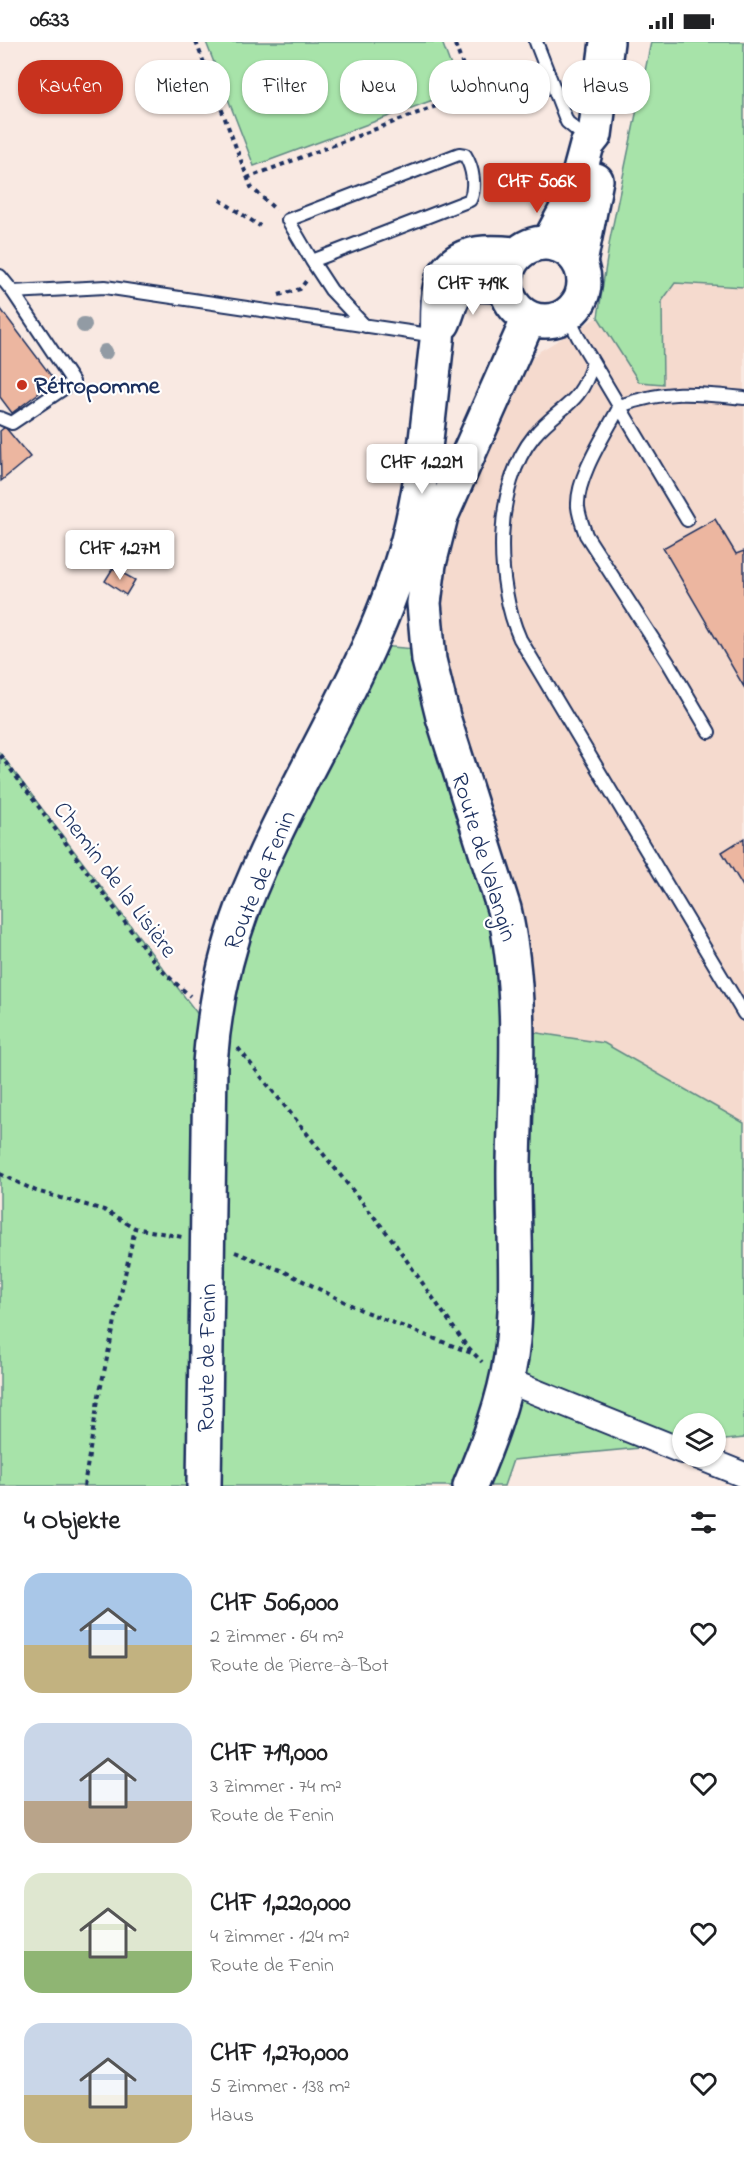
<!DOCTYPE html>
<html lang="de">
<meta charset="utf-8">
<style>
body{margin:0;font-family:"Indie Flower",sans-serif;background:#f6f6f6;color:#202124;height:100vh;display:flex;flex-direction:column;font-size:22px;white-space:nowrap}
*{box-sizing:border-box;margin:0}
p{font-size:20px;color:#757577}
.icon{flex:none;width:33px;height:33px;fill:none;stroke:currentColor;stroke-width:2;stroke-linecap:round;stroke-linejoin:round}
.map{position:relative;height:1444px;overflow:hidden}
.drawer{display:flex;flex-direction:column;background:#fff;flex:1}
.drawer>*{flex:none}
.hud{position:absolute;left:18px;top:18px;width:708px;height:54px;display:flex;gap:12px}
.controls{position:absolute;left:672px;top:1371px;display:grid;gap:12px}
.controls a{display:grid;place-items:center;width:54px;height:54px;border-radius:50%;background:#fff;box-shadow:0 2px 4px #0004;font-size:30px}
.price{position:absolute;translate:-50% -51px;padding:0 14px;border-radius:6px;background:#fff;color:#222;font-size:20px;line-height:39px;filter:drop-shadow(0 2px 3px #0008)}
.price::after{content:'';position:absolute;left:50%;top:36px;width:18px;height:14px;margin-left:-9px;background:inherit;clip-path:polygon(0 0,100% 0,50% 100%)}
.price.active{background:#c8321e;color:#fff}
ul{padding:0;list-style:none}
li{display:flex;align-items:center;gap:18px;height:150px;padding:0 24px}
li span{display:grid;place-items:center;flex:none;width:168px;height:120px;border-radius:18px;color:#555}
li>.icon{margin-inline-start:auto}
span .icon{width:72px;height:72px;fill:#fffc;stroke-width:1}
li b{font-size:26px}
h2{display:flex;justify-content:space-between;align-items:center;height:72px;padding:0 24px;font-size:26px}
.chip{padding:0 21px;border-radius:24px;background:#fff;box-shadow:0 2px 4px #0004;font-size:21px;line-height:54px}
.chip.active{background:#c8321e;color:#fff}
.status{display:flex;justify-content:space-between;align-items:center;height:42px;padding:0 30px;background:#fff;direction:ltr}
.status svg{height:16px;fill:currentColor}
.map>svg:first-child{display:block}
.built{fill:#f5dace}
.green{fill:#a7e3a9;stroke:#618984;stroke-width:1.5}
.building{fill:#ecb6a0;stroke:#1b2f5e;stroke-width:1.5}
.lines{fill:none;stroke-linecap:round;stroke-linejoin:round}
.lane-casing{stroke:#1b2f5e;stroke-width:16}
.street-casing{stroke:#1b2f5e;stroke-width:28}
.secondary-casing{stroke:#1b2f5e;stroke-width:38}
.path{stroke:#1b2f5e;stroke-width:4;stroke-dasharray:4.5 4.5;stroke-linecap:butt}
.lane{stroke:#fff;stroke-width:12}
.street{stroke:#fff;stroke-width:24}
.secondary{stroke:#fff;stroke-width:33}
.tree{fill:#929ba4}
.poi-dot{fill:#c8321e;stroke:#fff;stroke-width:2}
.labels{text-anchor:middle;stroke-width:4.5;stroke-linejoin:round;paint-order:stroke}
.poi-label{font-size:24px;font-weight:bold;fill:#1b2f5e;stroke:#fff;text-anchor:start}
.street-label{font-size:24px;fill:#1b2f5e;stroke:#fff}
</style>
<div class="status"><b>06:33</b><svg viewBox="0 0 49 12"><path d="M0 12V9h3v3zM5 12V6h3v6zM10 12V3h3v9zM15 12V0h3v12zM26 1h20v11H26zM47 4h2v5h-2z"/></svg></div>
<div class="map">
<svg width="744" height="1444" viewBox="0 0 744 1444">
<rect width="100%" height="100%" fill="#f9e9e2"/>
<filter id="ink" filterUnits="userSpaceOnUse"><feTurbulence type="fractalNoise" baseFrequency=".0167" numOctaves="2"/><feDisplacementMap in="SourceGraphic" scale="12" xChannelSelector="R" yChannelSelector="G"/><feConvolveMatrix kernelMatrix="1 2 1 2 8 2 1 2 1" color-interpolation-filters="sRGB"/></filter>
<g filter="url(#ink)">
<path class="built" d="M675,241L744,245V1081L604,1001L528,990L449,664L436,580L452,480L525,324L540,309L598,275L639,340L663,341L662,259Z"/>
<path class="green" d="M206,0H442L460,48L254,124Z
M651,0H744V245L675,241L662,259L663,342L639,340L598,275L610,197Z
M381,604L414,607L477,818L518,988L604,1001L744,1081V1396L716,1399V1382H682V1402L513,1418L504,1444H0V711L218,999L270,837Z"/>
<path class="building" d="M0,266L55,339L12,371L0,355Z
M5,385L30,415L1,439L0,389Z
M715,477L736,512L744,509V645L663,506Z
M113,526L135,538L126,553L105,539Z
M744,796V846L722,810Z"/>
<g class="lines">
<defs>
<path id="lane" d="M536,0L567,80L578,89L591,92
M312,219L288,178L459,112L465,113C473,126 476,145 470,158L312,219L331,248L365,284
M0,234L13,250L105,245L436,294
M567,272L578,295L687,478
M593,320C580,365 560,363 534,394C493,444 495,541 520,597L744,972
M0,376L12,381L73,340L13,250
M709,690L669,622L586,493C583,484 579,475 578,465C576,435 606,391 620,364C666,347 696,351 744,356"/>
<path id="street" d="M506,1338L682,1409
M697,1414L744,1433"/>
<path id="secondary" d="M549,200L573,155L587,103L595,93L607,0
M506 240a39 39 0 1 1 78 0a39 39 0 1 1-78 0Z
M580,221L596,138
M443,281C447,273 449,263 453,255C462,237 490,243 506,244
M204,1444L210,1021C214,967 224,916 243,865C291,740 373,628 408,498C425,433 429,365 437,299C439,277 434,246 448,228C464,207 493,210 517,212
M470,1444C488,1402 504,1360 511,1315C520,1250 513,1184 514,1120C516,1035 523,951 504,867L443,675L429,618L424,561L429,522L441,474L529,276"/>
</defs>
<use href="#lane" class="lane-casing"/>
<use href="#street" class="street-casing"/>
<use href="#secondary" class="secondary-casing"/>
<path class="path" d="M196,0L251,145L276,168
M485,124H490L544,155
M247,136L473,50L454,0
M220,158L260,184
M279,253L300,247L306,239
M0,713L159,926L190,954
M238,1006L391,1196L465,1302L482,1320
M0,1132L36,1149L104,1168L135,1186L182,1195
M235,1210L285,1230L363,1269L474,1312
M84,1444L98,1358L135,1186"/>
<use href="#lane" class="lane"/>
<use href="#street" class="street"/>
<use href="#secondary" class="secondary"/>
</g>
<g class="tree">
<circle cx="84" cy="283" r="8"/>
<circle cx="105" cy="310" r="8"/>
</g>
</g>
<circle class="poi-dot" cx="22" cy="343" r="6"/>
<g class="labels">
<g class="poi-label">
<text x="34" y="351">Rétropomme</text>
</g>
<g class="street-label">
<text transform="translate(485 815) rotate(73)" y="8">Route de Valangin</text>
<text transform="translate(116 837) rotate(53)" y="8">Chemin de la Lisière</text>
<text transform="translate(259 838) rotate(-67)" y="8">Route de Fenin</text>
<text transform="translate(206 1316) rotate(-89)" y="8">Route de Fenin</text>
</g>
</g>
</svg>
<div class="controls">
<a><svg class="icon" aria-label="layers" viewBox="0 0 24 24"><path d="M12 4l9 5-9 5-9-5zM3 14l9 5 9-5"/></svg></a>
</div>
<b class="price active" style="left:537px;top:172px">CHF 506K</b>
<b class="price" style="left:473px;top:274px">CHF 719K</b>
<b class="price" style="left:422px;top:453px">CHF 1.22M</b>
<b class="price" style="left:120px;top:539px">CHF 1.27M</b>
<div class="hud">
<a class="chip active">Kaufen</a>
<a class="chip">Mieten</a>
<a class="chip">Filter</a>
<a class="chip">Neu</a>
<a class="chip">Wohnung</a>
<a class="chip">Haus</a>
</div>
</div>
<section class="drawer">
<h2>4 Objekte<svg class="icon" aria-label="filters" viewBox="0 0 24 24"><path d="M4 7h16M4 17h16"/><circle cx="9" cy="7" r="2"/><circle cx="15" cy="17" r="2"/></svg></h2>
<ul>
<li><span style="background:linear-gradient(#a9c7e8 60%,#c2b280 0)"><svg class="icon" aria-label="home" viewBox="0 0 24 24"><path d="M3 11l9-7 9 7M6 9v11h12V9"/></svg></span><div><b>CHF 506,000</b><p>2 Zimmer · 64 m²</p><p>Route de Pierre-à-Bot</p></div><svg class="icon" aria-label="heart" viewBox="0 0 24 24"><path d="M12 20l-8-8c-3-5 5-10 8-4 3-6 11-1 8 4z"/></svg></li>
<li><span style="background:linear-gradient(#c9d6e8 65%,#b9a48a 0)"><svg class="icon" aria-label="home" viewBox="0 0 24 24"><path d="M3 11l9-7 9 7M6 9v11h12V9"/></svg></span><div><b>CHF 719,000</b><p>3 Zimmer · 74 m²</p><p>Route de Fenin</p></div><svg class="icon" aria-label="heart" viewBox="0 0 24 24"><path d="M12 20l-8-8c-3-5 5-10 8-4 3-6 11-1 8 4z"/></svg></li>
<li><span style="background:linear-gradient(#dfe7d0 65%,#8fb573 0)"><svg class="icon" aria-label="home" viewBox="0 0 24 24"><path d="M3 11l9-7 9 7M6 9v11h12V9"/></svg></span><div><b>CHF 1,220,000</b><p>4 Zimmer · 124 m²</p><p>Route de Fenin</p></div><svg class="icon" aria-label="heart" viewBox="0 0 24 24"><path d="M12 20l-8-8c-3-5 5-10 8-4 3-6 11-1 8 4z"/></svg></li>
<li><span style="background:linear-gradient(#c9d6e8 60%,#c2b280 0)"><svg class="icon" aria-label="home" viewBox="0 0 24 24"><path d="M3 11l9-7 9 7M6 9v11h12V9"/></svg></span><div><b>CHF 1,270,000</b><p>5 Zimmer · 138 m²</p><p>Haus</p></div><svg class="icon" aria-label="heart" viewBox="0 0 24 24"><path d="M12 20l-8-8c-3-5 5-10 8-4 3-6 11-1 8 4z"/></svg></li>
</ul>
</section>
